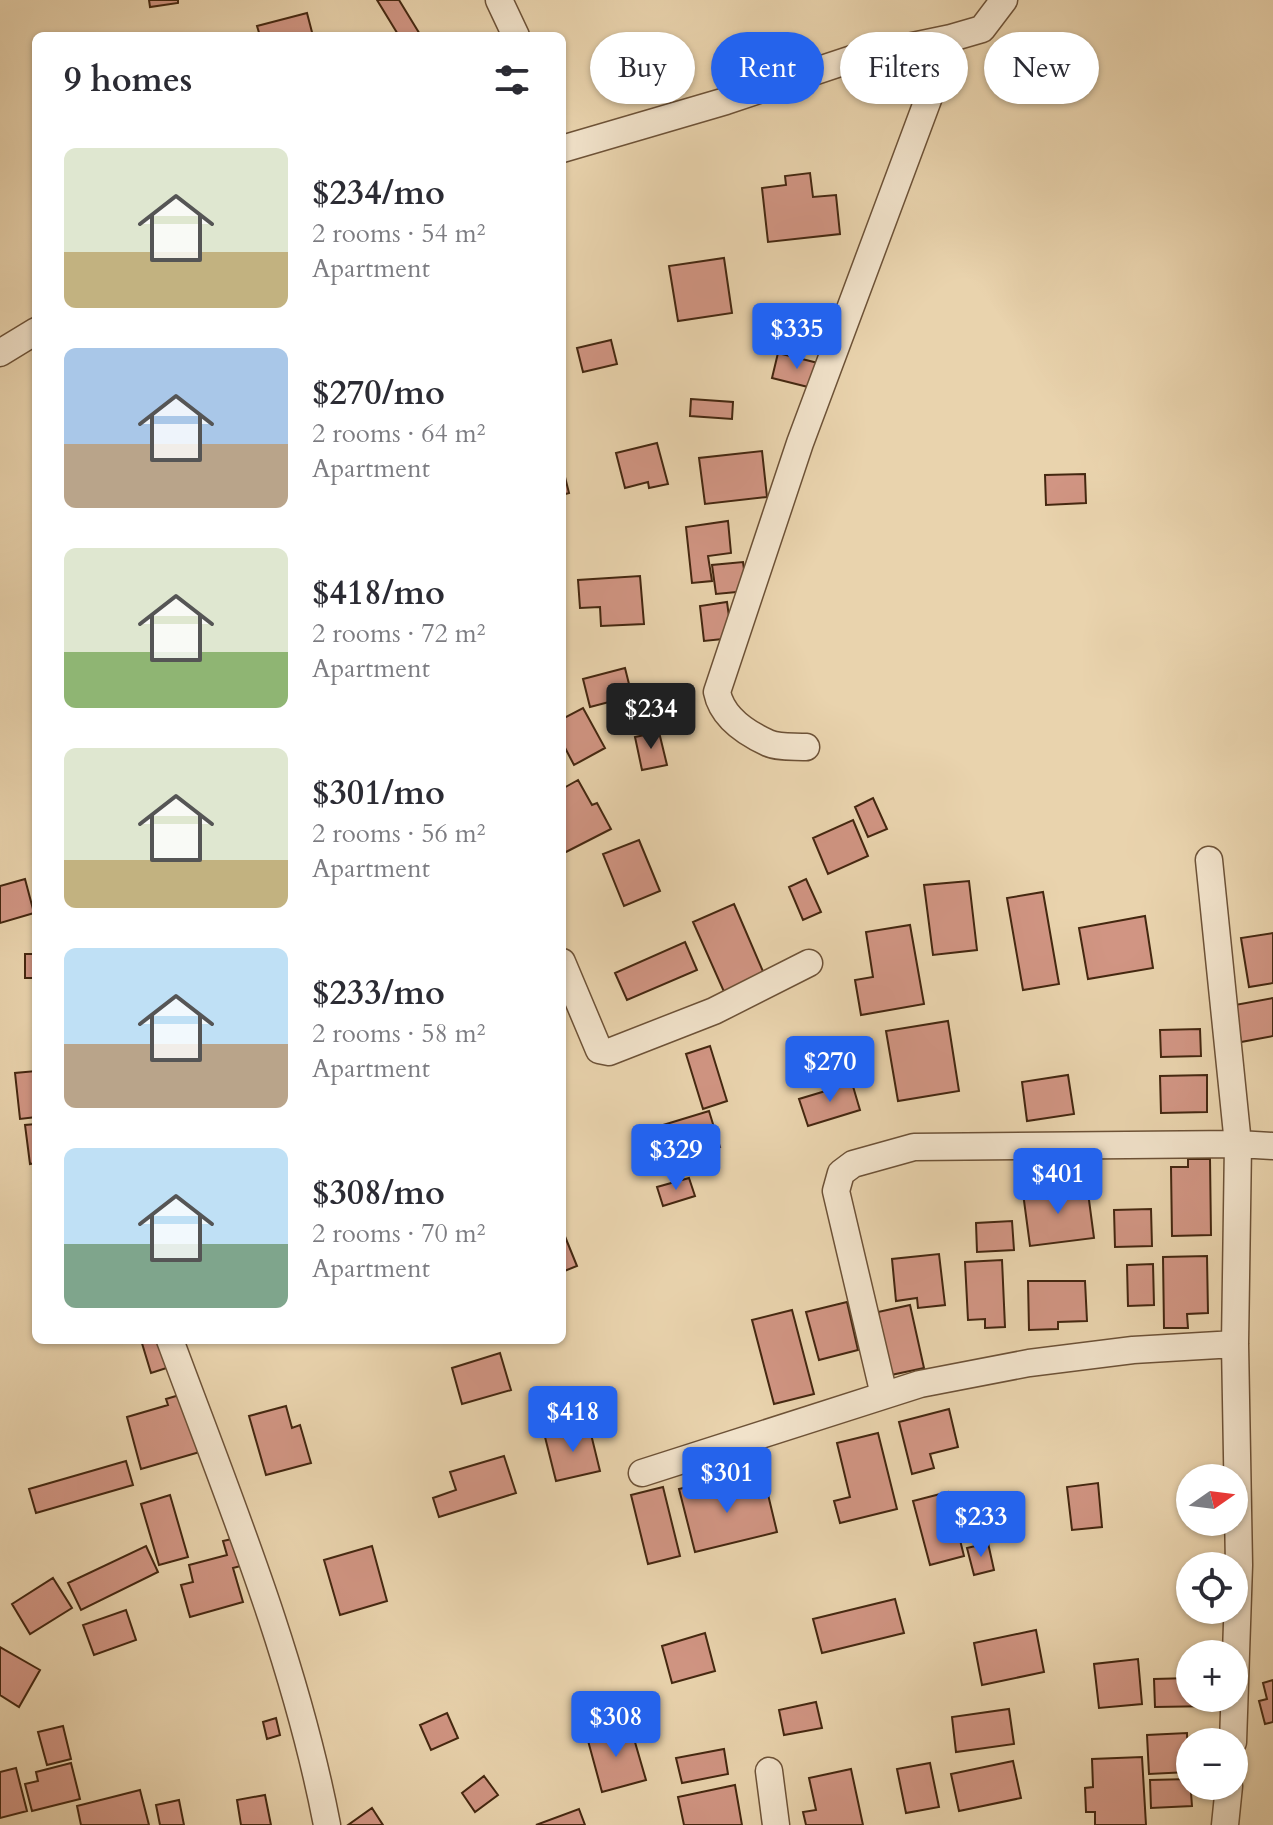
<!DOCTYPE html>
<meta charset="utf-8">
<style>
body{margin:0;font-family:Cardo,serif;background:#f2f2f3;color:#2b2b33;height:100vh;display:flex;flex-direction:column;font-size:30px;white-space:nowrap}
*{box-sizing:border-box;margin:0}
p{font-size:26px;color:#7c7c81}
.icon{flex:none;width:44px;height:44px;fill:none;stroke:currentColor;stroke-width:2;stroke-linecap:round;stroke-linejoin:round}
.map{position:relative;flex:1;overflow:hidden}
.sheet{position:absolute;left:32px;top:32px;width:534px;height:1312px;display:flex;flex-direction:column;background:#fff;border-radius:12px;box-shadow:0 2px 6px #0004}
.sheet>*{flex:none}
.top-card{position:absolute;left:590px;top:32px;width:562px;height:72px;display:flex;gap:16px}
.needle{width:52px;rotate:76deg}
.tools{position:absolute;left:1176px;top:1464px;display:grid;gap:16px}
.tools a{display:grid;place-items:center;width:72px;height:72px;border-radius:50%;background:#fff;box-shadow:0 2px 6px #0004;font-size:40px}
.price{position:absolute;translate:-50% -68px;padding:0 18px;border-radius:8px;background:#2563eb;color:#fff;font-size:26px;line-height:52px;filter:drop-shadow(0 2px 4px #0008)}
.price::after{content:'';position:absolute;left:50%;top:48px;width:24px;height:18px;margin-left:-12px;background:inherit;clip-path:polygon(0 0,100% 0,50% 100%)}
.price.on{background:#222;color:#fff}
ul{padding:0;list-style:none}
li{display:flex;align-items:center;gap:24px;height:200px;padding:0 32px}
li span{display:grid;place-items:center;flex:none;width:224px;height:160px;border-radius:12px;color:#555}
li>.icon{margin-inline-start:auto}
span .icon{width:96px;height:96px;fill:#fffc;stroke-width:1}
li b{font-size:34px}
h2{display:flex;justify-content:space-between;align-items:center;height:96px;padding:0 32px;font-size:34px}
.tag{padding:0 28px;border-radius:36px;background:#fff;box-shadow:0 2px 6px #0004;font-size:28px;line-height:72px}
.tag.on{background:#2563eb;color:#fff}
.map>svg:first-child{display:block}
.building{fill:#d19583;stroke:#442710;stroke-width:2}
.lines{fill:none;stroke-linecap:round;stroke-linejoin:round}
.minor-casing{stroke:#6d5237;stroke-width:29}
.minor{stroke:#f1e2ca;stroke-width:26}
</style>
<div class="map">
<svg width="1273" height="1825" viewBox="0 0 1273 1825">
<rect width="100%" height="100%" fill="#e9d3ad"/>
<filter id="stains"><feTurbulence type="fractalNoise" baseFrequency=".0025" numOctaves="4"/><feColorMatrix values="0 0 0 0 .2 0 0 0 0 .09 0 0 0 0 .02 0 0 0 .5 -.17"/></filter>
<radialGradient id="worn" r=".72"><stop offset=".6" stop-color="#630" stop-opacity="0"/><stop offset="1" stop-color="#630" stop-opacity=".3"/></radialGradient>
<path class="building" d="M149,0H178V3L150,7Z
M377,0H399L421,36H399Z
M307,13L313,36H260L257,26Z
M810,173L813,197L836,195L840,234L768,242L762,188L786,185L785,176Z
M724,258L732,313L678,321L669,266Z
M611,340L617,364L583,372L577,348Z
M778,353L822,364L816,389L772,378Z
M691,399L733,402L732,419L690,416Z
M657,443L668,484L649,488L648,482L625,488L616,453Z
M762,451L767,497L705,504L699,458Z
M562,465L569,493L562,495Z
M1085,474L1086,503L1046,505L1045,475Z
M728,521L731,553L708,556L712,581L692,583L686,527Z
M743,562L747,591L716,594L712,565Z
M640,576L644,624L601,626L600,607L580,608L578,580Z
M727,602L732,638L704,641L700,606Z
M625,668L632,696L590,707L583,679Z
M686,694L688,719L653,721L652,696Z
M583,708L605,748L574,765L562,742V719Z
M659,732L667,765L642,770L635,737Z
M578,780L592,805L597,803L611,829L562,854V789Z
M873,798L887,829L868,837L855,807Z
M853,820L868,856L828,874L813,838Z
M639,840L660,891L624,906L603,854Z
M25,879L34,913L0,923V886Z
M806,879L821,912L803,920L789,887Z
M969,881L977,950L933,955L924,885Z
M1043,892L1059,984L1023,990L1007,898Z
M734,904L765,976L725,994L693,922Z
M1145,916L1153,968L1088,979L1079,928Z
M910,925L924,1004L861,1015L855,980L873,977L866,932Z
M1273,933V983L1249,987L1241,938Z
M685,942L697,970L627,1000L615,973Z
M25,954H36V978H25Z
M1273,998V1036L1241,1042L1235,1005Z
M948,1021L959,1091L898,1101L886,1031Z
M1200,1029L1201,1056L1161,1057L1160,1030Z
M710,1046L727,1101L703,1109L686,1054Z
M36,1071V1117L20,1119L15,1073Z
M1068,1075L1074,1114L1027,1121L1022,1082Z
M1207,1075V1112L1161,1113L1160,1076Z
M852,1083L860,1110L808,1126L799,1099Z
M709,1111L720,1147L661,1165L650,1129Z
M36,1124V1163L30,1164L25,1125Z
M1188,1159H1210L1211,1235L1172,1236L1171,1167H1188Z
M689,1178L695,1196L663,1206L657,1187Z
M1087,1185L1094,1238L1030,1246L1023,1193Z
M1151,1209L1152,1246L1115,1247L1114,1210Z
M1012,1221L1014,1250L977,1252L976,1223Z
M564,1234L577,1266L562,1272V1235Z
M939,1254L945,1305L918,1308L917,1298L896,1301L892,1259Z
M1207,1256L1208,1313L1187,1314L1188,1328H1164L1163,1257Z
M1002,1260L1005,1327L985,1328V1319L968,1320L965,1262Z
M1153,1264L1154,1305L1128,1306L1127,1265Z
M1028,1281H1085L1087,1321L1058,1322V1329L1029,1330Z
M847,1302L858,1350L819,1360L806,1312Z
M910,1305L924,1368L891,1375L878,1312Z
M792,1310L814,1394L774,1404L752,1320Z
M141,1340H176L182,1363L151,1373Z
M500,1353L511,1390L462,1404L452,1368Z
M193,1391L210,1449L141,1469L127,1417L168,1405L166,1399Z
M555,1402L562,1432L542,1436L535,1407Z
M286,1406L292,1428L300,1425L311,1463L266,1475L249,1416Z
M949,1409L958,1447L930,1454L934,1468L912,1474L899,1422Z
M589,1426L600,1471L556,1481L545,1437Z
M878,1433L897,1509L840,1523L834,1501L850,1497L837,1443Z
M504,1456L516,1493L439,1517L433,1498L456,1490L450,1472Z
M126,1461L133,1485L36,1513L29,1489Z
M712,1481L715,1495L765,1482L777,1532L695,1552L679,1489Z
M1098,1483L1102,1527L1072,1530L1067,1487Z
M663,1487L680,1556L648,1564L631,1495Z
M948,1492L964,1556L930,1565L913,1501Z
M170,1495L188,1557L159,1565L141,1504Z
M245,1536L252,1563L233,1568L243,1602L190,1617L181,1585L193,1582L189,1565L227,1555L223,1541Z
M988,1543L994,1570L974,1575L967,1548Z
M146,1546L158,1572L81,1610L68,1583Z
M372,1546L387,1601L340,1615L324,1560Z
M53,1578L72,1608L30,1634L12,1604Z
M895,1599L904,1633L822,1653L813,1619Z
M126,1610L136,1640L94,1655L83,1625Z
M1036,1630L1044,1672L982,1685L974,1643Z
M705,1633L715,1671L672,1683L662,1646Z
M0,1647L40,1670L19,1707L0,1695Z
M1138,1659L1142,1704L1099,1708L1094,1664Z
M1190,1678V1698H1213V1706L1155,1707L1154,1679Z
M1273,1680V1722L1265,1724L1259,1701L1267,1699L1263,1683Z
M816,1702L822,1728L784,1735L779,1710Z
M1009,1709L1014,1744L956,1752L952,1717Z
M447,1713L458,1738L431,1750L420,1725Z
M276,1718L280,1735L267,1739L263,1722Z
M630,1725L646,1780L602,1792L587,1737Z
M63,1726L71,1759L47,1765L38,1732Z
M1187,1733L1188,1772L1149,1774L1147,1735Z
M724,1749L728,1774L682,1783L676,1758Z
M1142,1757L1146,1825H1095V1812H1086L1085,1788L1093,1787L1092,1759Z
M1013,1761L1021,1798L959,1811L951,1774Z
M71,1763L80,1799L32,1811L25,1784L38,1781L36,1772Z
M930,1763L939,1807L906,1813L897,1769Z
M16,1768L27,1811L0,1818V1772Z
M851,1769L863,1825H806L803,1812L816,1810L809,1778Z
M484,1776L498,1795L475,1812L462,1793Z
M1190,1779L1192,1806L1151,1808L1150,1780Z
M735,1785L742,1825H684L678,1797Z
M140,1790L149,1825H81L77,1806Z
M265,1795L271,1825H241L237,1800Z
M179,1800L184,1825H160L156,1805Z
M372,1808L383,1825H348Z
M579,1809L585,1825H536Z"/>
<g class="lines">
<defs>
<path id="minor" d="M499,0L516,36
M562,149L726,101L855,58L951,38L982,29L1004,0
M0,353L36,331
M806,747C795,746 779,748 768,743C746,733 722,717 717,692L800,443L951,38
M1209,860L1238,1144L1235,1344L1239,1565L1233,1742
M562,962L599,1050L609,1052L714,1011L809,963
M170,1340C229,1499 295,1658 327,1825
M884,1395L836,1191L841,1173L853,1164L914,1147L1238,1144L1273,1146
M642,1473L920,1384L1029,1363L1133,1350L1235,1344
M769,1771L776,1825
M1225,1825L1229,1786"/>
</defs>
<use href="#minor" class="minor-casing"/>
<use href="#minor" class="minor"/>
</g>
<rect width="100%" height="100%" filter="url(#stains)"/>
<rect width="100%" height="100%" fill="url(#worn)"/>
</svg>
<div class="tools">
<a><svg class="needle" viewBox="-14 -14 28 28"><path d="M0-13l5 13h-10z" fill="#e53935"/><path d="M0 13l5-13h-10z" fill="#7c7c81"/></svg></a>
<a><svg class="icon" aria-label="locate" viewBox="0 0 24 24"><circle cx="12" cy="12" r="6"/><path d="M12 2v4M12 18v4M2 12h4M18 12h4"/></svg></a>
<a>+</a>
<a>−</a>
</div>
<b class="price" style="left:797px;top:371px">$335</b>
<b class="price on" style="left:651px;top:751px">$234</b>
<b class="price" style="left:830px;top:1104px">$270</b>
<b class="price" style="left:676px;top:1192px">$329</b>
<b class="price" style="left:1058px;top:1216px">$401</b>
<b class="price" style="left:573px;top:1454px">$418</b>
<b class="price" style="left:727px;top:1515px">$301</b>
<b class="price" style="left:981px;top:1559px">$233</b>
<b class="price" style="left:616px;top:1759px">$308</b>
<div class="top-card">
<a class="tag">Buy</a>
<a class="tag on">Rent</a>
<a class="tag">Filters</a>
<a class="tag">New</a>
</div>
<section class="sheet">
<h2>9 homes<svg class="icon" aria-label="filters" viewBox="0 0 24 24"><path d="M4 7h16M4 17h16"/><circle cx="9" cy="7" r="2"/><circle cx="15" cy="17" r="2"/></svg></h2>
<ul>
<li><span style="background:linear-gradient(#dfe7d0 65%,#c2b280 0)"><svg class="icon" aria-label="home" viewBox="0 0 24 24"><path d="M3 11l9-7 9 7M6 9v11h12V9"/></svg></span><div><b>$234/mo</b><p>2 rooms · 54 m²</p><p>Apartment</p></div></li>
<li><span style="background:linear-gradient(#a9c7e8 60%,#b9a48a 0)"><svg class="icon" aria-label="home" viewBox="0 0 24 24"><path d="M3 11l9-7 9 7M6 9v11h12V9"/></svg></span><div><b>$270/mo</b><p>2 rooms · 64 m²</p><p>Apartment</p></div></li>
<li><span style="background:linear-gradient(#dfe7d0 65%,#8fb573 0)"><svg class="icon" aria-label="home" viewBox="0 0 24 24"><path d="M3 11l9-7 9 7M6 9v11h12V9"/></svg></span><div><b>$418/mo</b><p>2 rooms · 72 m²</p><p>Apartment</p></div></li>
<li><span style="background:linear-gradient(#dfe7d0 70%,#c2b280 0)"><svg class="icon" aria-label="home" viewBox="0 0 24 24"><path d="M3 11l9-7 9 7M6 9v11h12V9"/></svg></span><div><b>$301/mo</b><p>2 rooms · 56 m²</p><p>Apartment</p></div></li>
<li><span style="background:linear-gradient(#bfe0f5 60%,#b9a48a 0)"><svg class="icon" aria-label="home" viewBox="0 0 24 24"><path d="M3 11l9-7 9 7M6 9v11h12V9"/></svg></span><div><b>$233/mo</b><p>2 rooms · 58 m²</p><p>Apartment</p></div></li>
<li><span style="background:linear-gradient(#bfe0f5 60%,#7fa58c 0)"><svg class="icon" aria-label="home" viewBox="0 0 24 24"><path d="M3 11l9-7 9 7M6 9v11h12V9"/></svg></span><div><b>$308/mo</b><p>2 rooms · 70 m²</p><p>Apartment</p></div></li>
</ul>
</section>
</div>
